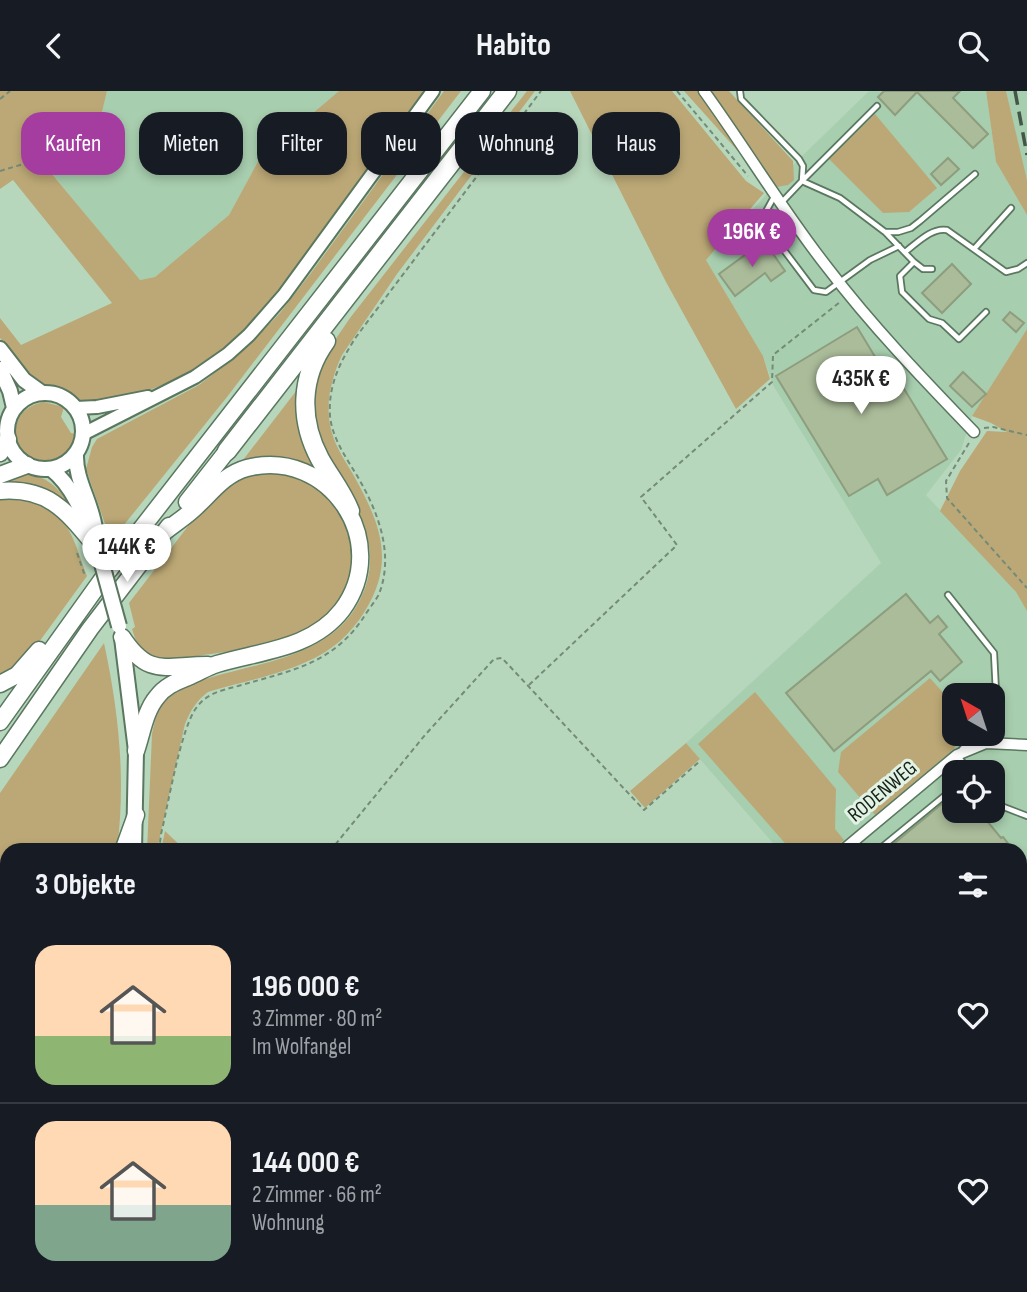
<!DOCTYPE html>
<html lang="de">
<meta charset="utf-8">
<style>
body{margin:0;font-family:"Sofia Sans Condensed",sans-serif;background:#242831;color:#f1f3f6;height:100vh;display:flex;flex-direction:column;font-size:26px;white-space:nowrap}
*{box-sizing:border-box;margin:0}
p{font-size:23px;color:#9ea1a6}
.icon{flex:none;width:38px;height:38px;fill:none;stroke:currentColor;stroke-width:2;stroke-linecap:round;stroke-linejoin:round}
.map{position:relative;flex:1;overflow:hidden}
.details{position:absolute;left:0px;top:752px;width:1027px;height:450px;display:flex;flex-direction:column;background:#171b24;border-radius:21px 21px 0 0;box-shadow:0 4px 10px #0003}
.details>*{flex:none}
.top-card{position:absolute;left:21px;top:21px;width:985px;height:63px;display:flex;gap:14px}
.needle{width:46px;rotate:321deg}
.controls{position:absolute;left:942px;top:592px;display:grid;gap:14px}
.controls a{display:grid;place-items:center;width:63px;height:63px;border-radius:14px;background:#171b24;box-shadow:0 4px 10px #0003;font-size:35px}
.price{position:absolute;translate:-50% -60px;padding:0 16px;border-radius:24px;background:#fff;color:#222;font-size:23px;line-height:46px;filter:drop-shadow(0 2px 4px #0008)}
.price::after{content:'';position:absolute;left:50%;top:42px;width:21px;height:16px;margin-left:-10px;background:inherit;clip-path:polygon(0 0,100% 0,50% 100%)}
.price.selected{background:#a53da0;color:#fff}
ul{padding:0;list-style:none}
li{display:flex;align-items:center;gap:21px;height:175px;padding:0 35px}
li+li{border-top:2px solid #363941}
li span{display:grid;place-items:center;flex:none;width:196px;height:140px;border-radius:21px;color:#555}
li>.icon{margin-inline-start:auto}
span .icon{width:84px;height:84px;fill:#fffc;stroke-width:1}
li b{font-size:30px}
h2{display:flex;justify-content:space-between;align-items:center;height:84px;padding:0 35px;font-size:30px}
.chip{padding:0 24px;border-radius:21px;background:#171b24;box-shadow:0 4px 10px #0003;font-size:24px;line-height:63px}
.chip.selected{background:#a53da0;color:#fff}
header{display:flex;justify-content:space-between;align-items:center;height:91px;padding:0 35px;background:#171b24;font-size:32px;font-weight:700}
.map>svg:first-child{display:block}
.built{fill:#a7ceae;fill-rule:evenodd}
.green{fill:#bca876}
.building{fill:#abbc9a;stroke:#8d9d7d;stroke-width:2}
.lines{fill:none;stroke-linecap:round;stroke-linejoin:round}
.service-casing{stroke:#5a775f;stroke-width:8}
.minor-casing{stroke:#5a775f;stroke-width:13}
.tertiary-casing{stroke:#5a775f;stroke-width:16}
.secondary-casing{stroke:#5a775f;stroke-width:18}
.trunk-casing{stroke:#5a775f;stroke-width:19}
.motorway-casing{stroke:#5a775f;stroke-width:21}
.path{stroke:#738b77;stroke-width:2;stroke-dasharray:5 3.5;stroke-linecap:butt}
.service{stroke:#fff;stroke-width:4.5}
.minor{stroke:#fff;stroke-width:10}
.tertiary{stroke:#fff;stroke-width:12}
.secondary{stroke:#fff;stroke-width:14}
.trunk{stroke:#fff;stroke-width:16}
.motorway{stroke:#fff;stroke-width:18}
.rail{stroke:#445647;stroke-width:3.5;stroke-dasharray:14 7;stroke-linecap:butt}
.secondary-bridge-casing{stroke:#5a775f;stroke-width:18;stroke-linecap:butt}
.secondary-bridge{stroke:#fff;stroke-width:14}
.labels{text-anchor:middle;stroke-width:6;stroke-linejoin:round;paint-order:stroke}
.street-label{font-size:21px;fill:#162218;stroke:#e2f3e5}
</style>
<header><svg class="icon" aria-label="back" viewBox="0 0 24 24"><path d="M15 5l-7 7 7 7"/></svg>Habito<svg class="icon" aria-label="search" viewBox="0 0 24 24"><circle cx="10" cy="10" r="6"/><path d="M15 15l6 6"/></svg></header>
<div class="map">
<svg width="1027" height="1201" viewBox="0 0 1027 1201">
<rect width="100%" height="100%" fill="#b7d7bc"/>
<path class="built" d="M107,0H339L260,67L229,124L155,186L139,189L42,70L102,21Z
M869,0H986L996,71L1027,124V238L972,325L961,359L926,404L1016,501L1027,519V886L1020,892V760L779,759L686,652L881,472L773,294L763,265L706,169L799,68ZM954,604H992V642H954ZM954,681H992V719H954Z
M1006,0H1027V89L1023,75Z
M1020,924L1027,931V1201H288L293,1195H1020Z"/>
<path class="green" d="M0,0H107L102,21L42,71L140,189L155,186L229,124L260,67L339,0H427L280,202L238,248L189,283L147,300L92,312L81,310L63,298L37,293L21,275L0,247V227L21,254L112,212L13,89L0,98Z
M444,0H461L227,306L111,450L86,378L92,356L97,348L199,294L239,263L260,243L280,222L311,182Z
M527,0H535L397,183L342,264C331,288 324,315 332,342C336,357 346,371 354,385C380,432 396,470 365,520C350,544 332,560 306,571C276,585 240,591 208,601C196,610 191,619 185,633L157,759L147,760L152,643C155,627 159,612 172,601C183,593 199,590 212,586C264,571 331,564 359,511C401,430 310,382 311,308C312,280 335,249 350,227Z
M570,0H672L746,90L764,102L706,169L763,265L770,288L736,318L666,191Z
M684,0H729L793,70L794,89L788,94L771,97Z
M986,0H1006L1027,89V124L996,71Z
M875,23L937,97L909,121L883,122L829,68Z
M1027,238V520L1016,501L940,420L960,380L987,340L1007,341L991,332L972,325Z
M300,295L319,377L316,381C293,370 270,363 244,371L243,369Z
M44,311L64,316L61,326L71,342L76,343C63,393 1,368 18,329C23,318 33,313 44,311Z
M264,380C276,382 295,382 306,388C359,419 370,492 318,531C290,552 245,558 211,563C198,564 169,572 158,569C152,567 145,562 139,559L132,538L135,536L129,512L205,413L232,390Z
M17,384C46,382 57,395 72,417L0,393Z
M15,407C68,417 70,439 87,485L34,558L21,572L0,586V408Z
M104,552C119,622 126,688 117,759L7,760V799L0,791V702Z
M930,587L954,614V642H964L953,659L875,724L838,681L841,661Z
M755,601L836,698L835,738L844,749L831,759H791L698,653Z
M686,652L700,668L645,717L630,700Z
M165,740L185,759H161Z"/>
<path class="building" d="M884,0H960L953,7L988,43L973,57L917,1L895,24L878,6Z
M948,67L959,78L941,94L931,83Z
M764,150L785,180L771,190L765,182L735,205L719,183Z
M952,173L971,193L942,222L922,202Z
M1010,221L1024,232L1016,241L1003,229Z
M857,236L880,274L887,270L947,368L887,404L878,388L849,405L776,285Z
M963,281L986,303L972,316L950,295Z
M906,503L930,532L938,525L947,536L939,543L962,571L940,590L931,580L834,660L786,602Z
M954,703V719H978L1001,747L1003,746L1014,760H885Z"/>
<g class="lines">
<defs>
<path id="service" d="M740,0L741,8L799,68L803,75L802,90L782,111
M877,15L802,90L840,107L885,141H898L911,137L920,130L975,83
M775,104L764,124L765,134L814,199L826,201L870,169L899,155
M886,142L914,171L900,185L902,201L929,228L942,232L959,248L986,221
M974,158L1011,117
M905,161C917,152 932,136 947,139L1006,181L1018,178L1027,172
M914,171L923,178H932
M948,504L994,562L997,621L992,626
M962,658L977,642
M958,665L970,681
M992,709L996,713L1027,725
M877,760L954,697
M1020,960L1027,953"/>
<path id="minor" d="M704,0C746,58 783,120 827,176C872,235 923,288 974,341
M842,760L957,664L986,652L1027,654
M875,1195L883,1201
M475,1201L480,1195"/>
<path id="tertiary" d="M76,317L97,316L148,306
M83,343L195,286L228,263L249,244L284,204L433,0"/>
<path id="secondary" d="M0,258L24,289L42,302
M0,278L10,300L14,317
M7 340a38 38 0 1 1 76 0a38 38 0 1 1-76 0Z
M76,363C75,389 92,412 95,438
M51,378C73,395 84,425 94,451
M122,547L136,660L134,760
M67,1195L68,1201"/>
<path id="trunk" d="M0,362L8,348
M0,384L27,374
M0,400C50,396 68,422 97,457
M187,411L227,360
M122,546C149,587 164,574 208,574
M0,593L17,584L39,559
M0,631L106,483L482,0
M136,660C142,643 145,620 157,606C165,595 176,591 188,586C198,582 207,576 217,573C260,560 312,558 342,519C393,451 329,356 247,377C225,383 213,400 197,415C187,425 174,433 163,442
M0,668L90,538L169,435
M123,760L136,724
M0,800L7,806
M0,826L7,828"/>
<path id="motorway" d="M326,250C300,286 299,329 320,368C330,386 342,400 350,420
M227,360L507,0"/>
</defs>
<use href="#service" class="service-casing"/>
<use href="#minor" class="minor-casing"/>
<use href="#tertiary" class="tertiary-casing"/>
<use href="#secondary" class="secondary-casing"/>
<use href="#trunk" class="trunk-casing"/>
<use href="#motorway" class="motorway-casing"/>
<path class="path" d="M677,0L748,85
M0,8L10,0
M0,80L37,69
M984,337L993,336L1027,344
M969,352L946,390L947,407L1027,497
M77,462L85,485
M529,594L677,454L641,406L772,291L773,264L840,211
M159,760L161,743C168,715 181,635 197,616C207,602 223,599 238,595C293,579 335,573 367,521C371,515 376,509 379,503C395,462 377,418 356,383C345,365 332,346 330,325C328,294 340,271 356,246L541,0
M330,760L425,644L494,568L502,567L644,719L700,670
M0,1137L7,1142
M48,1195L49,1201
M84,1195L85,1201"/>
<use href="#service" class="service"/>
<use href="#minor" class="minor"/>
<use href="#tertiary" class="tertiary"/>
<use href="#secondary" class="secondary"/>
<use href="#trunk" class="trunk"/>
<use href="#motorway" class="motorway"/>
<path class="rail" d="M1015,0L1027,64"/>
<defs>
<path id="secondary-bridge" d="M99,462L119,535"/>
</defs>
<use href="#secondary-bridge" class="secondary-bridge-casing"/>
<use href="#secondary-bridge" class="secondary-bridge"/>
</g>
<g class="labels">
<g class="street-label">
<text transform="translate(882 700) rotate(-40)" y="7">RODENWEG</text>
</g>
</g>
</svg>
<div class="controls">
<a><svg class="needle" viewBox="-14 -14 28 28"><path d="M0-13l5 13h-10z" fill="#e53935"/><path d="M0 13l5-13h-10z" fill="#9ea1a6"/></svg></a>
<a><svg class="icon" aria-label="locate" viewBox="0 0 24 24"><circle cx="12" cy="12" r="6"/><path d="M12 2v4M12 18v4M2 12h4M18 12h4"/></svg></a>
</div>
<b class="price selected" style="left:752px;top:178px">196K €</b>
<b class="price" style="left:861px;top:325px">435K €</b>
<b class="price" style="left:127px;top:493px">144K €</b>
<div class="top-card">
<a class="chip selected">Kaufen</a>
<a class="chip">Mieten</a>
<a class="chip">Filter</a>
<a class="chip">Neu</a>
<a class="chip">Wohnung</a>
<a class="chip">Haus</a>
</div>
<section class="details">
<h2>3 Objekte<svg class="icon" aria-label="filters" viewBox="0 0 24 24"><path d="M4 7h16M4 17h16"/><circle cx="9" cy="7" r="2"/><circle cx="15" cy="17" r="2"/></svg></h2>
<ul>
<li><span style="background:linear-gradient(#ffd9b3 65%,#8fb573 0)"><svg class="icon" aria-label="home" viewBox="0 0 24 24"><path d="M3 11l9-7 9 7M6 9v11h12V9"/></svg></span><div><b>196 000 €</b><p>3 Zimmer · 80 m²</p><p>Im Wolfangel</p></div><svg class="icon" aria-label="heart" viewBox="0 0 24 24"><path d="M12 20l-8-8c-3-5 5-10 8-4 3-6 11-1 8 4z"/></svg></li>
<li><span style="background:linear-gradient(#ffd9b3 60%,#7fa58c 0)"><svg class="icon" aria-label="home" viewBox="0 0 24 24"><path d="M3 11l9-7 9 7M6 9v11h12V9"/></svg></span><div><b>144 000 €</b><p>2 Zimmer · 66 m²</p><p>Wohnung</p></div><svg class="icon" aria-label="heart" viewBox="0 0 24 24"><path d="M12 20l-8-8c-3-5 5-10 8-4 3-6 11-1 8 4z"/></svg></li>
</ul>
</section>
</div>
